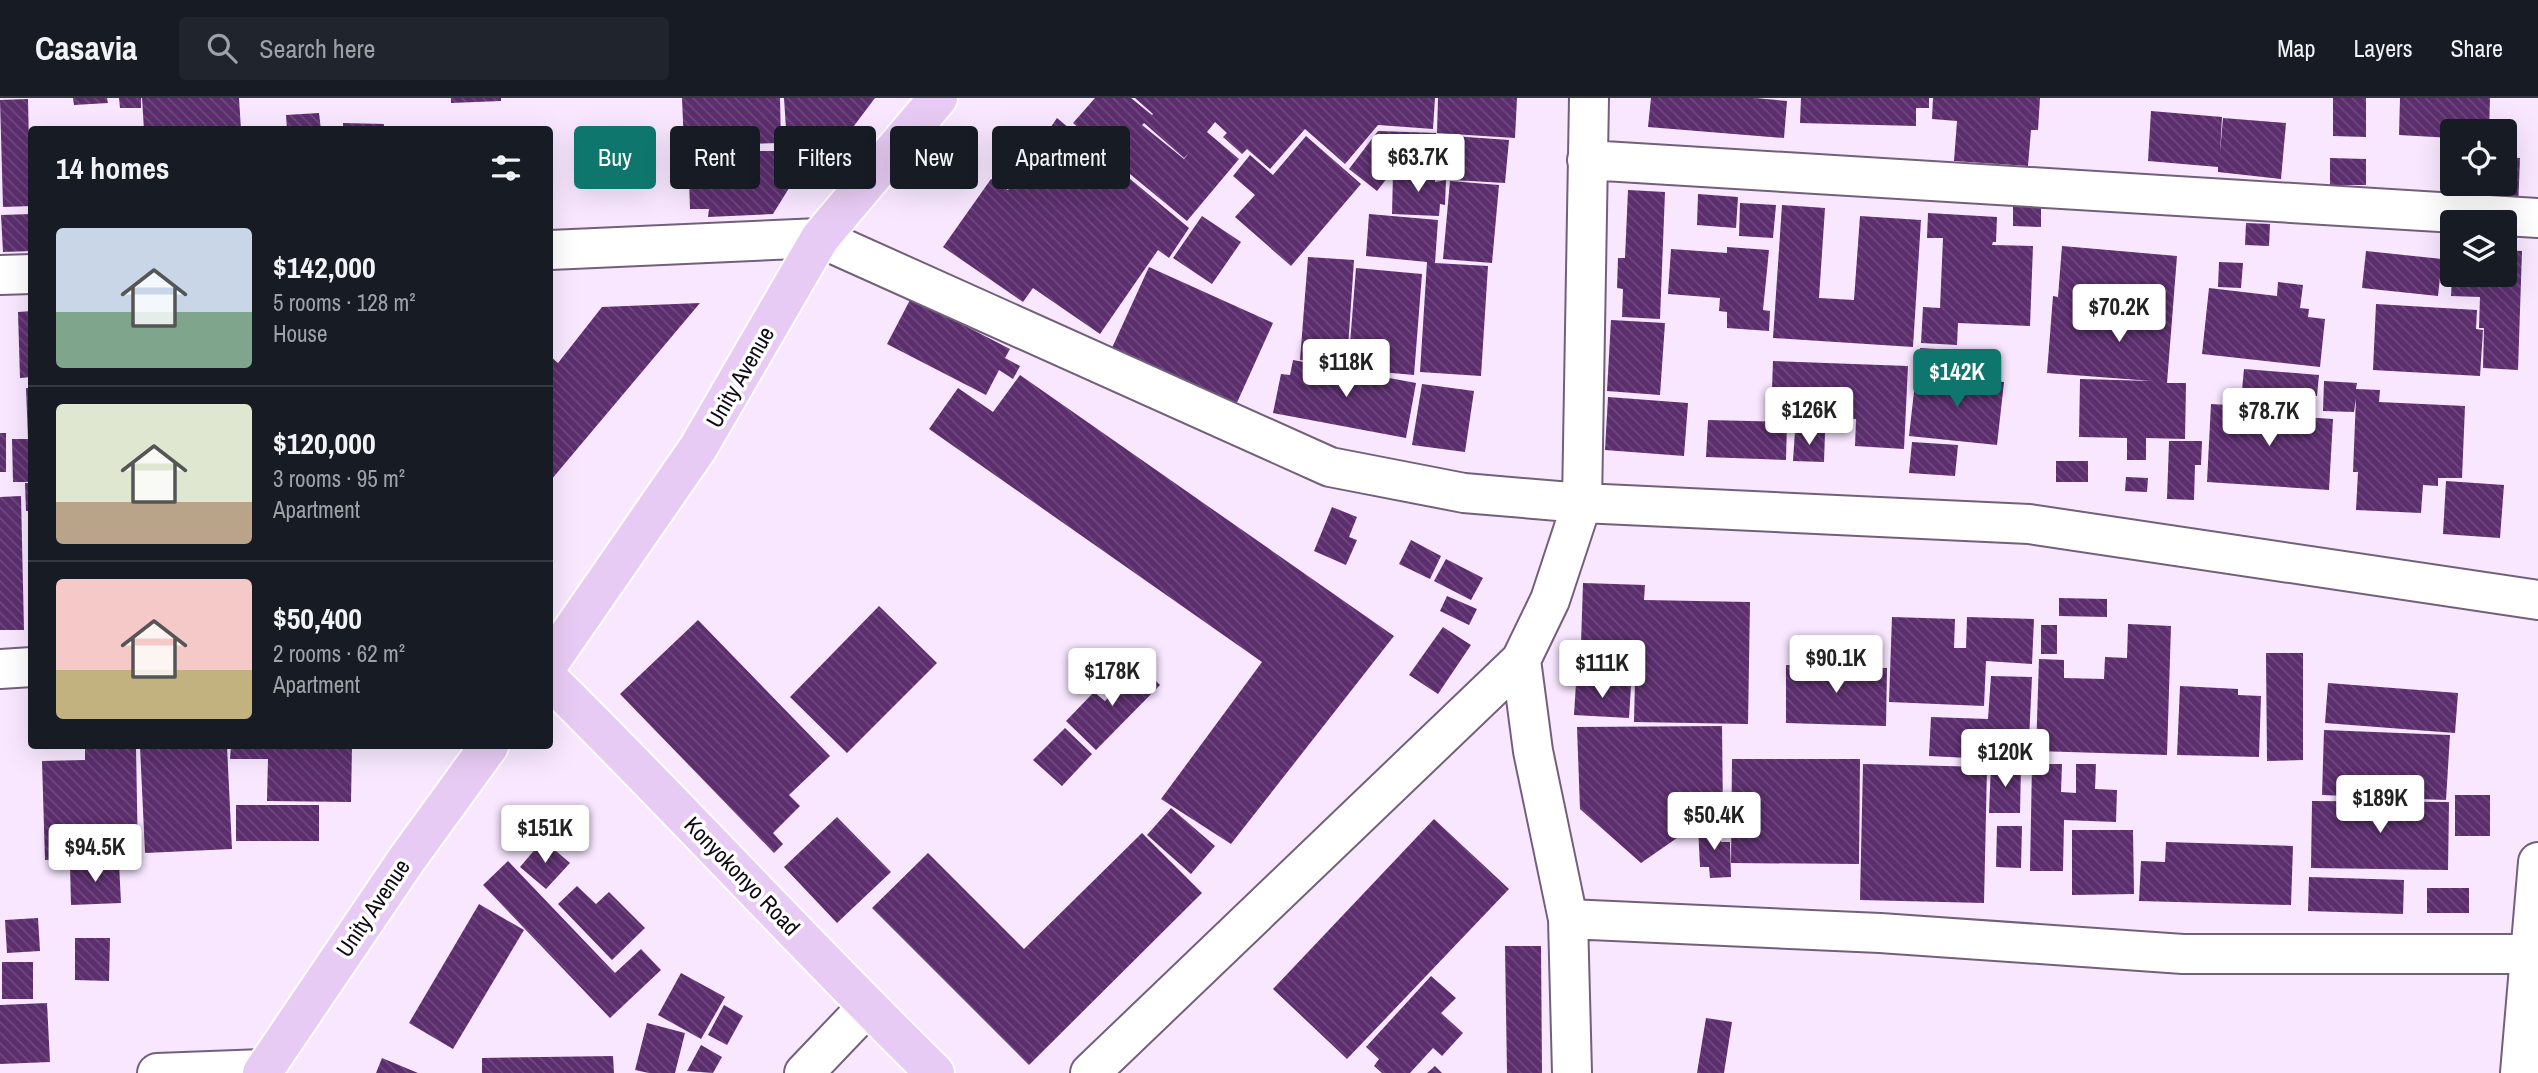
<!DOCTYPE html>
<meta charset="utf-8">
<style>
body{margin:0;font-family:"Archivo Narrow",sans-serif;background:#20242c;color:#f1f3f6;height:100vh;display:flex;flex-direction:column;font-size:26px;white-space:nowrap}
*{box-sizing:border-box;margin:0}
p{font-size:23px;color:#9ea1a6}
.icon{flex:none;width:38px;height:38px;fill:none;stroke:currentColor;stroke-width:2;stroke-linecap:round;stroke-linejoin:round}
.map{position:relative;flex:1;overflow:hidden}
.details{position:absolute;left:28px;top:28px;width:525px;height:623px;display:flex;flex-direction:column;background:#171b24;border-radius:7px;box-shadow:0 7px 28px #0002}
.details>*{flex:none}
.banner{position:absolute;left:574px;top:28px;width:665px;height:63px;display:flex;gap:14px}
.tools{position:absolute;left:2440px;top:21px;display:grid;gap:14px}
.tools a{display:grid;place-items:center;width:77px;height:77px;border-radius:7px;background:#171b24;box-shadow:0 7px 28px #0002;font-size:35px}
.price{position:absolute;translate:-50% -60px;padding:0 16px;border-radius:7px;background:#fff;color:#222;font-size:23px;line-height:46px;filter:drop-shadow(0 2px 4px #0008)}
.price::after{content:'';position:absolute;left:50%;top:42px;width:21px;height:16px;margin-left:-10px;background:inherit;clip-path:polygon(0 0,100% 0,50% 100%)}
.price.current{background:#0f766e;color:#fff}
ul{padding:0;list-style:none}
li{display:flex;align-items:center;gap:21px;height:175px;padding:0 28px}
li+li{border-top:2px solid #363941}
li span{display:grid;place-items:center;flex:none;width:196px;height:140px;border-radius:7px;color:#555}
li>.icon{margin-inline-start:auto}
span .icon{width:84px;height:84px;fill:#fffc;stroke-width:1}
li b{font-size:30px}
h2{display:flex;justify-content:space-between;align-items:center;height:84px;padding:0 28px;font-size:30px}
.chip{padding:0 24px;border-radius:7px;background:#171b24;box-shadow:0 7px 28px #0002;font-size:24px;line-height:63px}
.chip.current{background:#0f766e;color:#fff}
header{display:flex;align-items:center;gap:42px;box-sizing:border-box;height:98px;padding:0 35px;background:#171b24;border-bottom:2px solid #363941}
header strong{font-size:33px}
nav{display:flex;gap:38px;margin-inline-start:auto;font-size:24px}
.search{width:490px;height:63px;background:#20242c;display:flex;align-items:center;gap:18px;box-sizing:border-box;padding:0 24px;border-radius:7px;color:#9ea1a6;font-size:26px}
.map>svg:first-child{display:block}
.building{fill:url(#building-back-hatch);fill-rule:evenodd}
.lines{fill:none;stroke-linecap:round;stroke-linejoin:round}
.minor-casing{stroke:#72607a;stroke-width:42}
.major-casing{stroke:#fff;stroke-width:42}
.minor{stroke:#fff;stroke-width:38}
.major{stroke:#e8cbf4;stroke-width:38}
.labels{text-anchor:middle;stroke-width:7;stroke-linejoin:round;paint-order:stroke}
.street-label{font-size:23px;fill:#0f0812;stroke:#fff}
</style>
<header>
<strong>Casavia</strong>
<div class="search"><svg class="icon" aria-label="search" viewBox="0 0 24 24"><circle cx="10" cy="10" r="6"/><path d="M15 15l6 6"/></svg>Search here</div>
<nav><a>Map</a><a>Layers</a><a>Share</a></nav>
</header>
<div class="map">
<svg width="2538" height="975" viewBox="0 0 2538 975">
<defs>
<pattern id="building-back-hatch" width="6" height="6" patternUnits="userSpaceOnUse" patternTransform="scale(1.75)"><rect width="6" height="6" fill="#5c2e6e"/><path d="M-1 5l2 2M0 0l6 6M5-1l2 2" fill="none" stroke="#6e497d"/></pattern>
</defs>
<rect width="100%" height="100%" fill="#f8e7ff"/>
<path class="building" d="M73,0H107L108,5L74,7Z
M119,0H141V10H120Z
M142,0H239L241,32H222V28L144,32Z
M451,0H501V3L451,5Z
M682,0H780L781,45L684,48Z
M784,0H875L829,61L811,47L787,46Z
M1095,0H1131L1152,17L1153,16L1135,0H1435L1433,31L1378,27L1345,66L1305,31L1270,71L1247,51L1242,56L1223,39L1227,35L1215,24L1207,34L1239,61L1187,123L1113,62L1130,41L1113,60L1073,25ZM1144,25L1184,60L1189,55L1184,61L1142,27Z
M1438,0H1517L1515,40L1437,35Z
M1651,0H1755L1787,3L1784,40L1648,29Z
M1801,0H1929V10H1916V28L1800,25Z
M1933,0H2040L2038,32H2031L2028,68L1954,63L1957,23L1932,21Z
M2333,0H2366V39L2333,38Z
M2400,0H2490L2489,33H2452V40L2399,37Z
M28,1L29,48H32V108L3,109L0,2Z
M2151,13L2222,19L2220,55L2223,20L2286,25L2281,81L2218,74V69L2148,63Z
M319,15L321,32H287L286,17Z
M1057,20L1189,130L1169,160L1158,152L1100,236L1033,190L1023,204L943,149L991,81L1008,92Z
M343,25L384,26V32H343Z
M1378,33L1436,35L1435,74H1392L1377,93L1349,71Z
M1438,37L1509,42L1505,85L1436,81Z
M1306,38L1361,86L1291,168L1235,119L1255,97L1233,78L1250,57L1273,77Z
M688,53H812L773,116L708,119L709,111H690Z
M2504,59L2520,60L2518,110L2464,108L2465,86H2504Z
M2330,60L2366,61V87H2330Z
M1393,75L1435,76V84L1446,82L1445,107L1440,106L1439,118L1392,116Z
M1450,83L1499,87L1492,165L1443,161Z
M1628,92L1665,94L1660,221L1622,219L1623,191L1617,190L1618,160H1625Z
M1698,96L1738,99L1736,130L1697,127Z
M1740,105L1776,107L1773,140L1739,138Z
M2013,105L2041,106V129L2013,128Z
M1782,107L1825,110L1819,200L1854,202L1860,118L1921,122L1913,249L1773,240Z
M1928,115L1997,119L1996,144H1993L1992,147L2033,148L2030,228L1958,225L1957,247L1921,245L1923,209L1940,210L1943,140H1927Z
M32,116V153L3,154L1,117Z
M1369,116L1438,122L1435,165L1488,168L1481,278L1420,274L1427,164L1366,158Z
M1202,118L1241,144L1212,186L1173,160Z
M2246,125L2270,126L2269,148L2245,147Z
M2062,148L2177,158L2167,285H2186L2185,341L2146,340V362H2127V340L2079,339L2080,281L2152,283L2047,275L2053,198L2058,199Z
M1727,149L1769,152L1763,212L1770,213L1769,233L1727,230V214L1719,213L1720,200L1668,196L1671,151L1727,155Z
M2504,152L2522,153L2518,272L2483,270L2484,230H2479L2480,199L2451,198L2452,177H2504Z
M2366,153L2442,161L2438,198L2362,190Z
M1308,159L1354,162L1347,265L1300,262Z
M2219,164L2243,165L2241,190L2218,189Z
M1149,169L1273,225L1235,309L1111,252Z
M1356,170L1422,176L1414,277L1348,271Z
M2278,184L2303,187L2300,210L2309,211L2308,219L2325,221L2320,269L2202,256L2209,190L2277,198Z
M911,200L1010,251L1005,260L1020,268L1013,281L999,272L986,297L887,246Z
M700,205L551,382L550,381V258L558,265L602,209Z
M2376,206L2477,212L2476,231L2483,232L2480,278L2373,272Z
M32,213V279L20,280L18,214Z
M1611,222L1665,225L1660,297L1607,293Z
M1920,250L1969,253L1968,273L1918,270Z
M1293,262L1416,285L1406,340L1273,315L1281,276L1290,277Z
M1773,263L1908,268L1904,351L1855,348L1856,321L1771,318Z
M2244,271L2319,277L2317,298L2242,292Z
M1916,276L2004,284L1997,347L1909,338Z
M1020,277L1394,538L1231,746L1161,701L1262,564L929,331L958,290L993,314Z
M2324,283L2357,285L2356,291L2380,292L2379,304L2465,308L2462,380H2438V388L2423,387L2421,415L2356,412L2358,374H2353L2356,300L2354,314L2323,313Z
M1422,286L1474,293L1465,354L1412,347Z
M26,290H32V384H13L12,341H28Z
M1608,299L1688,305L1684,358L1605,352Z
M2211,306L2288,311L2287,318L2333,321L2329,392L2207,384Z
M1708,322L1787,324L1786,362L1706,359Z
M1795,333L1825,335L1824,364L1793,363Z
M0,335H6V374H0Z
M2169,343H2202L2201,367H2195L2194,402L2167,401Z
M1912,344L1958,347L1955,378L1909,375Z
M2056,363H2088V384H2056Z
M2126,379L2148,380L2147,394L2125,393Z
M2446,383L2504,387L2500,440L2443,436Z
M25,385H32V413H26Z
M21,398L24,532H0V399Z
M1332,409L1357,419L1349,439L1357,442L1346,467L1314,453Z
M1411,442L1441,458L1430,481L1399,466Z
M1446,461L1483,480L1471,502L1434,483Z
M1583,485L1645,487L1644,502L1750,504L1748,626L1634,624L1635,582L1593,581V576H1580Z
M1447,498L1477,511L1469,527L1440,513Z
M2059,500L2107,501V519L2059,518Z
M879,508L937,565L847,655L790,599Z
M1892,519L1955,521L1954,550H1966L1967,519L2034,521L2032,566L1986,563L1984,608L1889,604Z
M698,522L830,658L789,697L800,708L773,735L783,746L774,755L620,596Z
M2128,526L2171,528L2167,657L2036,653L2039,561L2064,562V580L2104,581L2105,559L2127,560Z
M2041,527H2057V556H2041Z
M1443,529L1471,547L1438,596L1409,577Z
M2266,555H2303V662L2267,663Z
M1140,567L1160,587L1096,652L1066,623L1094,594L1105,603Z
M1786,567L1887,570L1886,628L1786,625Z
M1991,578L2032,579L2028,663L1929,658L1931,619L1988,621Z
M1576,585L1631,588L1629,620L1574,617Z
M2328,585L2458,595L2455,635L2325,625Z
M2180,588L2238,591V597L2261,598L2259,659L2177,657Z
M1722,628L1723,718L1677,724V740L1641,765L1580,711L1577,629Z
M1065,630L1092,656L1062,688L1033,662Z
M2324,632L2450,637L2446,702L2322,697Z
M85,648H136L138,760L45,762L42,663L85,662Z
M140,648H227L232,751L145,755Z
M231,648H352L351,704L267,703L268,661H230Z
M1732,661H1860L1859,766L1731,765Z
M1863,666L1987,669L1984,805L1860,802Z
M1991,666L2021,667L2020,715H1989Z
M2032,666H2062L2061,694L2076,695V666H2096L2095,691L2117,692L2116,724L2064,722L2063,773H2030Z
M2455,697H2490V738H2455Z
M2312,703L2449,704L2448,772L2311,770Z
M236,707H319V743H236Z
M1171,710L1215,748L1191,776L1147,737Z
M837,719L891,774L837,825L784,769Z
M1434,721L1509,791L1347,961L1273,891Z
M1698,728H1720L1721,744H1730L1731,779L1710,780L1709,769H1700Z
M1997,728H2022L2021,770L1996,769Z
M2072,732H2133L2134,796L2072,797Z
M1142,735L1202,795L1029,967L872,810L928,755L1024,851Z
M543,742L570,765L546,791L520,769Z
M2166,744L2293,748L2291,807L2139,803L2141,763L2165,764Z
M508,763L615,875L641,851L661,872L610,920L483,787Z
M119,765L121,805L71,807L70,767Z
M2309,779L2404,782L2403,816L2308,813Z
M577,788L596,806L609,794L645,830L612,862L558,806Z
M2427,790H2469V815H2427Z
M479,806L524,832L453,951L409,925Z
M38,820L40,853L7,855L5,822Z
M75,840H110L109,883L75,882Z
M1505,848H1541L1542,975H1507Z
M2,864H33V901H2Z
M681,875L725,899L701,941L658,917Z
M1431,878L1456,900L1441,915L1463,935L1442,958L1433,950L1410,975H1382L1374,968L1379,961L1366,949Z
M47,905L50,964L0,966V907Z
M724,907L743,918L727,947L708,937Z
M1706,920L1732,924L1724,975H1697Z
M647,925L685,935L675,975H649L635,972Z
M701,947L722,959L713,975L687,973Z
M613,958L614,975H482V960Z
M382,960L418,975H376Z
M1435,968L1442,975H1427Z"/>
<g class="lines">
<defs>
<path id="minor" d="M1587,62L2538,120
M550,152L820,140L1330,369L1464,395L1582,405L2029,426L2538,502
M0,177L32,176
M1521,562L1533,653L1568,821L1572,975
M0,571L32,569
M1568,821L1880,835L2183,856H2538
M157,975L264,971
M804,975L867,909
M1090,975L1521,562L1550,502L1582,405L1589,0
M2520,975L2538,764"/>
<path id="major" d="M550,564L698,350L820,140L938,0
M550,582C680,710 804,847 935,975
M262,975L407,761L489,648"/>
</defs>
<use href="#minor" class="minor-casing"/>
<use href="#major" class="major-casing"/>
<use href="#minor" class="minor"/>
<use href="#major" class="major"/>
</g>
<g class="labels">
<g class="street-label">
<text transform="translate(740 279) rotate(-60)" y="8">Unity Avenue</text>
<text transform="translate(742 778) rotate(46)" y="8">Konyokonyo Road</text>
<text transform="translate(373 810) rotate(-56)" y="8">Unity Avenue</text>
</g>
</g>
</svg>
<div class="tools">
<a><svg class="icon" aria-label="locate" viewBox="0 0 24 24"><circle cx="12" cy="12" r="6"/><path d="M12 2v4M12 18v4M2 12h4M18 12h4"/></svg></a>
<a><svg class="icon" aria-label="layers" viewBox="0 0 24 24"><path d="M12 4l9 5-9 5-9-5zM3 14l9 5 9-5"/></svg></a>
</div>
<b class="price" style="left:1418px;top:96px">$63.7K</b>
<b class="price" style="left:2119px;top:246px">$70.2K</b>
<b class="price" style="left:1346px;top:301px">$118K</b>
<b class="price current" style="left:1957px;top:311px">$142K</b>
<b class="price" style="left:1809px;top:349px">$126K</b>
<b class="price" style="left:2269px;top:350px">$78.7K</b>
<b class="price" style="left:1836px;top:597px">$90.1K</b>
<b class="price" style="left:1602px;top:602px">$111K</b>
<b class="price" style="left:1112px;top:610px">$178K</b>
<b class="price" style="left:2005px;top:691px">$120K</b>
<b class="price" style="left:2380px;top:737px">$189K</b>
<b class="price" style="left:1714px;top:754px">$50.4K</b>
<b class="price" style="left:545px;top:767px">$151K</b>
<b class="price" style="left:95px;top:786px">$94.5K</b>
<div class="banner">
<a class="chip current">Buy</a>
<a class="chip">Rent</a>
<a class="chip">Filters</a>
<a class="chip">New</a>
<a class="chip">Apartment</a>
</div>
<section class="details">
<h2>14 homes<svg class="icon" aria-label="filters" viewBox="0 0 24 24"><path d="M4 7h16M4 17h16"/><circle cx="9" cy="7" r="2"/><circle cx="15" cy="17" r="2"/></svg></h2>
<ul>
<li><span style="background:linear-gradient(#c9d6e8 60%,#7fa58c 0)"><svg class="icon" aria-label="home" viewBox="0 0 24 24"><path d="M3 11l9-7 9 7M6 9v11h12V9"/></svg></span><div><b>$142,000</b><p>5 rooms · 128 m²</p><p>House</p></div></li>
<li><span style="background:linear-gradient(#dfe7d0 70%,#b9a48a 0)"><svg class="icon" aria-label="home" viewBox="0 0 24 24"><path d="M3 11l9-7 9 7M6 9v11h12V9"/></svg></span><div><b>$120,000</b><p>3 rooms · 95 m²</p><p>Apartment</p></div></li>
<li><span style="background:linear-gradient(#f6c9c9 65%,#c2b280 0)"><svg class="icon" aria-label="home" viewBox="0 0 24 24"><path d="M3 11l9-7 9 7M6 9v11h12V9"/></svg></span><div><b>$50,400</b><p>2 rooms · 62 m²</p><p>Apartment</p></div></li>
</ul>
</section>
</div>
